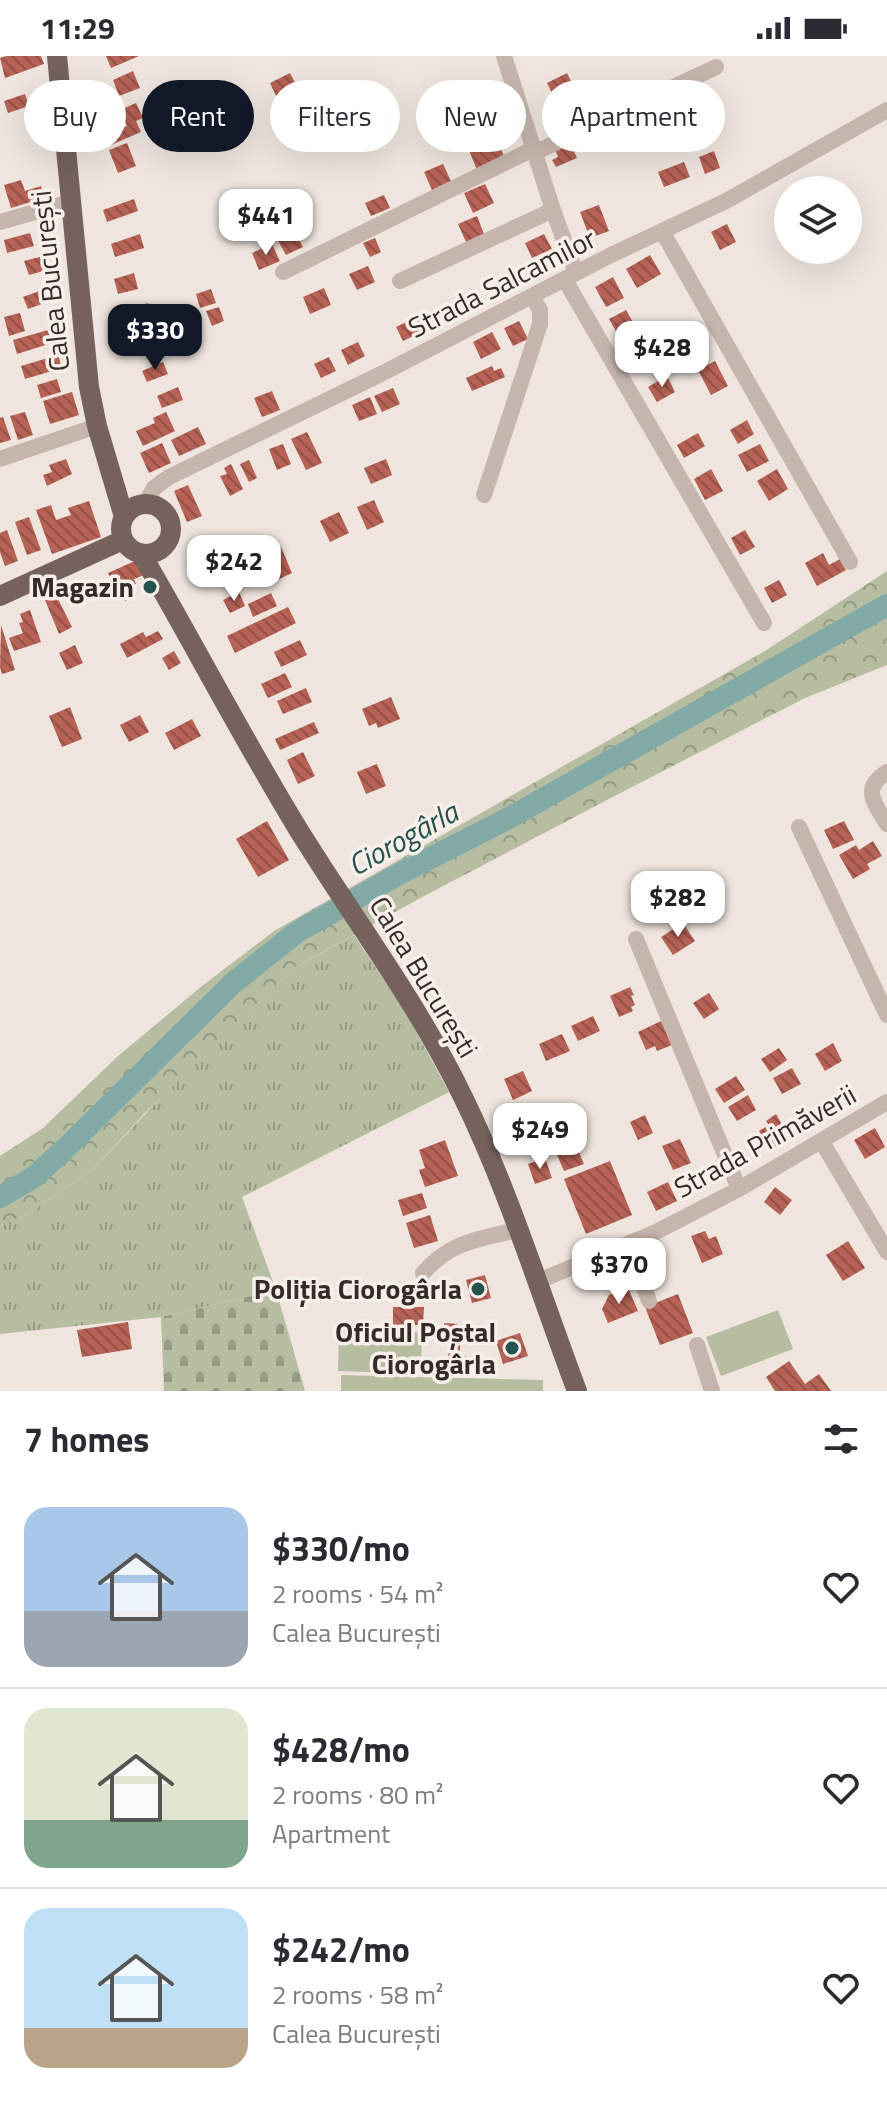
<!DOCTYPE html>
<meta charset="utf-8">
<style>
body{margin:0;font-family:"Titillium Web",sans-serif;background:#f2f2f3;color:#2b2b33;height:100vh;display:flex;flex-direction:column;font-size:30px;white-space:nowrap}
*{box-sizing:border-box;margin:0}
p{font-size:26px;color:#7c7c81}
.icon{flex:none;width:44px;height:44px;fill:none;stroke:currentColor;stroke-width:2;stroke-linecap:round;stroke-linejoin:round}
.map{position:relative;height:1335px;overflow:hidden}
.details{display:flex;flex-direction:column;background:#fff;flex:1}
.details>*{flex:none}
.guide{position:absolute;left:24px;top:24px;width:840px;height:72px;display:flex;gap:16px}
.controls{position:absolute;left:774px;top:120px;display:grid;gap:16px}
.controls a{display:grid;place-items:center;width:88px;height:88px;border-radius:50%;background:#fff;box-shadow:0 8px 32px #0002;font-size:40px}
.price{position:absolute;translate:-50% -68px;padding:0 18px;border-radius:16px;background:#fff;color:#222;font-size:26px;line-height:52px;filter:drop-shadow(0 2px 4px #0008)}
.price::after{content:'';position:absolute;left:50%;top:48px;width:24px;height:18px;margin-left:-12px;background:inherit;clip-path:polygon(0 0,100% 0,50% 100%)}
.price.active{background:#111827;color:#fff}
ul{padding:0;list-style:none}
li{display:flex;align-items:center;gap:24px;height:200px;padding:0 24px}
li+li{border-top:2px solid #e1e1e2}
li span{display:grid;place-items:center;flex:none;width:224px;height:160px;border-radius:24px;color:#555}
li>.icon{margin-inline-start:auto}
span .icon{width:96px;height:96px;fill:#fffc;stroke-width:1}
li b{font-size:34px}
h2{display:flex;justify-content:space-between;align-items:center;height:96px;padding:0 24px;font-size:34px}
.pill{padding:0 28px;border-radius:36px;background:#fff;box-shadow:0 8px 32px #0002;font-size:28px;line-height:72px}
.pill.active{background:#111827;color:#fff}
.status{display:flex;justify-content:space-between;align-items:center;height:56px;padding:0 40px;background:#fff;direction:ltr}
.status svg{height:22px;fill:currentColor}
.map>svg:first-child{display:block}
.grass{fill:url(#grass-tufts)}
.forest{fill:url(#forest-crowns)}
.cemetery{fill:url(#cemetery-stones)}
.green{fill:#b6bda0}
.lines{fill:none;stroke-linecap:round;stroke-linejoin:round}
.river{stroke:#81a9a6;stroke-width:22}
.building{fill:url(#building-back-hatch)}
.minor{stroke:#c6b5ac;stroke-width:16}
.major{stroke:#75625d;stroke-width:20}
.poi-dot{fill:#25514f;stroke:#f7f0ea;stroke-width:3}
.labels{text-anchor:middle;stroke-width:7;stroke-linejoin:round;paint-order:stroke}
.street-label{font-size:28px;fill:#352c2a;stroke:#f7f0ea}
.poi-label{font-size:28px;font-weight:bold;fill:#352c2a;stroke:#f7f0ea;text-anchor:end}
.water-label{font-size:30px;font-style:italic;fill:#25514f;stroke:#f7f0ea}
</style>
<div class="status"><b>11:29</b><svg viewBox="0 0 49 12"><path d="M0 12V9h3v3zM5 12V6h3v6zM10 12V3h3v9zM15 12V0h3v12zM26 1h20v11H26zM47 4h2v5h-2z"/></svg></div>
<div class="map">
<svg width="887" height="1335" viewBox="0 0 887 1335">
<defs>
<pattern id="grass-tufts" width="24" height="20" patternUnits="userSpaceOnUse" patternTransform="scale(2)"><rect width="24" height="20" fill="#b6bda0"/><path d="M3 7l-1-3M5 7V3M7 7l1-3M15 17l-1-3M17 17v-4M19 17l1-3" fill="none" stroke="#959a83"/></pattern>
<pattern id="forest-crowns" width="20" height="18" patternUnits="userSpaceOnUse" patternTransform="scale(2)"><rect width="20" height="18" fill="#b6bda0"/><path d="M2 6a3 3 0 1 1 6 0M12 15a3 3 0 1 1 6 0" fill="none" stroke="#959a83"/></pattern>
<pattern id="cemetery-stones" width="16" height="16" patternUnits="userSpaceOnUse" patternTransform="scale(2)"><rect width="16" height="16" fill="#b6bda0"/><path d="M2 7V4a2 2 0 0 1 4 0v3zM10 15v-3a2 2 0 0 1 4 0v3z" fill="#959a83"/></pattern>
<pattern id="building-back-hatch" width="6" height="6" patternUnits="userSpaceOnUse" patternTransform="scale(2)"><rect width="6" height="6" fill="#b66255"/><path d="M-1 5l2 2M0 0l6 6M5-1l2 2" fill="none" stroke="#955147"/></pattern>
</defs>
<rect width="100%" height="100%" fill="#efe5de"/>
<path class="grass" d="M354,879L406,957L449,1036L242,1141L276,1234L161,1261L0,1278V1170L26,1159L93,1113L168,1034L294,912Z"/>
<path class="forest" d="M887,515V609L805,642L630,732L424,840L294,912L144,1058L93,1113L26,1159L0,1170V1100L43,1072L118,1000L202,930L274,875L765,595Z"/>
<path class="cemetery" d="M276,1234L305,1335H164L161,1261Z"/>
<path class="green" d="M778,1254L793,1293L721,1320L706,1281Z
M339,1273L422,1276L421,1318L338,1315Z
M341,1319L543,1324V1335H341Z"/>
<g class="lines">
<path class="river" d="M0,1141L34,1121L67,1091L232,928L297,876L399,818L509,762L887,549"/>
</g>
<path class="building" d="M6,0H41L44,8L5,22L0,2Z
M106,0H139L111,12Z
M133,15L140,32L119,40L113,24Z
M290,17L301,38L280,48L270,27Z
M567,17L577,37L557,47L547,27Z
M697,26L705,42L687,50L680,34Z
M674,37L681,53L663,62L659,54L664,52L660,44Z
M25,38L29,50L8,57L4,45Z
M136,47L143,62L136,65L141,76L104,92L100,82L127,70L120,54Z
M476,52L485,71L455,84L447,66Z
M638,54L646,70L627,78L623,71L628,68L625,60Z
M667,67L675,85L656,93L648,75Z
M603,71L610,87L591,95L588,88L593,86L589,77Z
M496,82L505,102L477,114L469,94Z
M570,86L577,102L556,111L552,104L558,101L555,93Z
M127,87L136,110L118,117L109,94Z
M714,95L720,112L705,118L699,101Z
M684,106L690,121L664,131L658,116Z
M443,108L451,125L432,134L424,116Z
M21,124L25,135L41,130L44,142L11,152L4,129Z
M485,128L494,147L473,157L464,137Z
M384,139L390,152L371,160L365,147Z
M134,143L138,155L107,166L103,154Z
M599,149L609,175L590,182L580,156Z
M477,160L484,178L466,186L458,168Z
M727,168L736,186L720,194L711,176Z
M295,176L303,191L286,199L278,185Z
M30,177L34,190L7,197L4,184Z
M140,178L144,192L115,201L111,188Z
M544,178L552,193L532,202L525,187Z
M375,182L381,196L370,201L363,187Z
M272,188L280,205L259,214L252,197Z
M650,199L661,218L637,232L626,213Z
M43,200L47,214L29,219L24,205Z
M368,210L375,226L357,234L349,218Z
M134,217L138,233L118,238L114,223Z
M613,221L624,242L606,251L595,231Z
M54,230L58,242L28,253L23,241Z
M324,232L331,249L310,258L303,241Z
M211,233L216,247L200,252L196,238Z
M148,247L152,262L124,269L120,255Z
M219,251L224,265L212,270L206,255Z
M626,254L640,279L623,288L609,263Z
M20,257L25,275L9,280L4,261Z
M419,260L426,274L403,285L396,271Z
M519,265L528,283L513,290L504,272Z
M159,271L164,285L140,293L135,279Z
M48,274L52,287L17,298L13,284Z
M492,276L501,293L481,303L473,286Z
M647,284L658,304L639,314L629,294Z
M358,286L365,300L348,309L341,294Z
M58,299L62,312L25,323L21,310Z
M329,301L336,315L321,322L314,308Z
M715,305L728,330L711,339L698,314Z
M163,306L168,318L147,326L142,315Z
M492,310L494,315L501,312L505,321L472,335L466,322Z
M667,320L675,336L657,346L648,331Z
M57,323L61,336L41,342L37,329Z
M178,331L183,344L162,352L157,340Z
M393,332L400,348L382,356L374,340Z
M272,335L280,354L262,361L254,342Z
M72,336L79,359L50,368L43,345Z
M370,341L377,358L359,365L352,349Z
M25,356L33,379L18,384L10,360Z
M166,356L175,375L143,390L136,375L155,367L153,362Z
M3,361L11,384L0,387V362Z
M747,364L754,378L738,388L730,374Z
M198,371L206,388L179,400L171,384Z
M307,376L322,407L306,414L291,383Z
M698,377L705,390L684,402L677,389Z
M162,387L171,407L149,417L140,397Z
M283,388L291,408L277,414L269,393Z
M760,388L769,405L747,416L738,399Z
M66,403L72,418L47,430L43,419L52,416L49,409Z
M386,403L392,419L371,428L364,412Z
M249,404L257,422L249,426L240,408Z
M231,408L243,433L230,440L220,420L227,418L224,412Z
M711,413L723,435L705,444L694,423Z
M777,413L788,433L769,445L757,425Z
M188,429L202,460L187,466L174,435Z
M374,444L384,466L367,474L357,451Z
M89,445L101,481L52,498L36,454L51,449L56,464L71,459L68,452Z
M339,456L349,477L330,486L320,465Z
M29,461L41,494L27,499L15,466Z
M7,474L18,505L5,510L0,496V477Z
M745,474L755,491L740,499L731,482Z
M281,491L292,517L273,526L270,520L267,522L260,508L264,506L261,500Z
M823,497L829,509L840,503L846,514L817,530L805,507Z
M137,504L144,519L134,523L136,528L131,530L136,540L125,545L122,538L119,540L108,517Z
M779,524L787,539L772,547L764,532Z
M239,536L245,550L230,557L223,544Z
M271,537L277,550L253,561L248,548Z
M56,539L72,571L59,578L45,544Z
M288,551L296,567L235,597L227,580Z
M30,554L41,586L14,595L9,582L23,577L19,567L23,566L20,558Z
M1,569L15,614L2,618L0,611Z
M158,575L163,583L127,602L120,588L143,576L146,581Z
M300,584L307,599L281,611L274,596Z
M75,589L83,607L67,614L59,597Z
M174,595L181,607L169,614L162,602Z
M285,617L292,631L268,642L261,628Z
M306,632L312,646L283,658L277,645Z
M391,641L400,663L378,672L376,667L369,670L362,653Z
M70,651L82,683L62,691L49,660Z
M140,659L149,676L129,686L120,669Z
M192,663L201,680L174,694L165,677Z
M314,666L319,677L280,694L275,683Z
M303,696L315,720L298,728L287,704Z
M377,708L386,730L366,738L357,716Z
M267,765L289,804L258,821L236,783Z
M844,765L854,784L833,793L824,774Z
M873,785L882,800L867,808L870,813L853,823L839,799L856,789L859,794Z
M683,867L695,885L673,899L661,881Z
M630,931L634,939L631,940L635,949L631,951L633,955L619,961L610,940Z
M709,937L719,953L704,963L693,947Z
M593,960L600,975L578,985L571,970Z
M661,965L672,989L657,995L655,990L646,994L638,976Z
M562,978L570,995L546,1005L539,988Z
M833,987L842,1005L825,1015L815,998Z
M779,992L787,1004L770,1016L761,1003Z
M792,1012L801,1028L782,1038L773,1022Z
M523,1015L532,1035L513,1044L504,1023Z
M736,1020L745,1034L724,1047L715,1033Z
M748,1039L756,1054L737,1065L728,1051Z
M546,1051L554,1069L534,1078L526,1059Z
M776,1058L790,1082L770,1094L759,1075L769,1069L766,1065Z
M645,1059L653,1077L638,1084L630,1066Z
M875,1072L885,1091L865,1103L854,1084Z
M578,1083L583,1092L578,1094L584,1108L564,1115L554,1092Z
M680,1083L691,1107L673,1114L662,1090Z
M445,1084L458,1120L425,1131L419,1114L425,1112L419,1094Z
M545,1102L552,1122L535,1128L528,1108Z
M610,1105L632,1159L586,1178L564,1123Z
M668,1126L677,1145L656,1155L647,1136Z
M775,1131L792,1144L780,1159L764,1146Z
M422,1137L427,1152L403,1160L398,1144Z
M430,1159L438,1185L414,1192L406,1167Z
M705,1175L709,1183L716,1180L723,1198L702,1207L691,1180Z
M848,1185L865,1212L843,1225L826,1199Z
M485,1219L491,1242L472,1247L466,1224Z
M628,1232L638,1255L608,1267L602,1253L609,1239Z
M678,1238L693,1277L660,1289L645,1251Z
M393,1251H424L423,1269H393Z
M128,1266L132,1293L82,1301L77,1274Z
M444,1267L458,1268L457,1279H460V1300H467L466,1310L448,1309L449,1283H444Z
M520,1277L528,1300L503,1308L496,1285Z
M789,1305L805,1328L819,1318L831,1335H775L766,1321Z"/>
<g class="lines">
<path class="minor" d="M504,0L553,154L576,217
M534,97L716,11
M0,166L70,146
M662,175L850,506
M283,216L533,93
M565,224L764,567
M400,225L553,154
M0,403L97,370
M484,439L540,268V254L532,240
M145,448L154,432L169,421L381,318L611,199L726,145L887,54
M887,716C861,732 874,747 887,768
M799,771L887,959
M636,883L739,1133
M822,1086L887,1196
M628,1188L649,1245
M423,1217C451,1185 477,1184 516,1174
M536,1226L654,1177L739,1133L887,1046
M697,1289L712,1335"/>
<path class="major" d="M57,0L89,331L97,370L124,461
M121 473a25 25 0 1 1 50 0a25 25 0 1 1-50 0Z
M142,499C195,590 243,683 298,773C353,862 417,946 463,1041C509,1135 540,1237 577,1335
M0,540L123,484"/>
</g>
<g class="poi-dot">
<circle cx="150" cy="531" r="8"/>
<circle cx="478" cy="1233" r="8"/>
<circle cx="512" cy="1292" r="8"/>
</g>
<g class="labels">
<g class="street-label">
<text transform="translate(50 225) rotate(-96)" y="10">Calea București</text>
<text transform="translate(502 227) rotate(-27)" y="10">Strada Salcamilor</text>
<text transform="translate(424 921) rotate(59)" y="10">Calea București</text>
<text transform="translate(765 1085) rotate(-29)" y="10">Strada Primăverii</text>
</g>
<g class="poi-label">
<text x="134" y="541">Magazin</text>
<text x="462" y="1243">Poliția Ciorogârla</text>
<text x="496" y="1286">Oficiul Poștal<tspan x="496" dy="32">Ciorogârla</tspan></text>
</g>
<g class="water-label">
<text transform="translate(403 783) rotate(-29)" y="10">Ciorogârla</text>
</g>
</g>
</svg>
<div class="controls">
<a><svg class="icon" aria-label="layers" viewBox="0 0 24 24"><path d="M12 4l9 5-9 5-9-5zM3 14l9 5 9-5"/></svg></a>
</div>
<b class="price" style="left:266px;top:201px">$441</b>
<b class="price active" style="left:155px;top:316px">$330</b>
<b class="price" style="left:662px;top:333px">$428</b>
<b class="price" style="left:234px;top:547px">$242</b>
<b class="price" style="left:678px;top:883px">$282</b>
<b class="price" style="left:540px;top:1115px">$249</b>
<b class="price" style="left:619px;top:1250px">$370</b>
<div class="guide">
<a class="pill">Buy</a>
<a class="pill active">Rent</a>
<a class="pill">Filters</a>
<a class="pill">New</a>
<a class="pill">Apartment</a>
</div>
</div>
<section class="details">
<h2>7 homes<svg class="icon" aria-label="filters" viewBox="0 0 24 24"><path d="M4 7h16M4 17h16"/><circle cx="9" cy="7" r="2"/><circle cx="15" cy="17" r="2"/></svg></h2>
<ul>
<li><span style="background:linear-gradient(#a9c7e8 65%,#9aa5b1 0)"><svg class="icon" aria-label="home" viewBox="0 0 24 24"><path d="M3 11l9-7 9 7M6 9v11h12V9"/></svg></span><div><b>$330/mo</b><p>2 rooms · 54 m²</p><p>Calea București</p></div><svg class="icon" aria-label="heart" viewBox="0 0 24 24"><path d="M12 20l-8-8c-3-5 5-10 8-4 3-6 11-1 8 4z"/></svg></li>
<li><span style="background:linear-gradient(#dfe7d0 70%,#7fa58c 0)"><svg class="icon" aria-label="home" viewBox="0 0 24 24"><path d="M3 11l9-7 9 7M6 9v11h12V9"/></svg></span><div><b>$428/mo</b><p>2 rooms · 80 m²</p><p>Apartment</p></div><svg class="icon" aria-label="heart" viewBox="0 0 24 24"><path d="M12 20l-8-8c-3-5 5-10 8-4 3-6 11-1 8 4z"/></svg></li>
<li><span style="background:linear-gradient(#bfe0f5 75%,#b9a48a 0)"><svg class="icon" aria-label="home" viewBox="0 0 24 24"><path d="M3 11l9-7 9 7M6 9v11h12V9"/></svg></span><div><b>$242/mo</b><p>2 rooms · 58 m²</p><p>Calea București</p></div><svg class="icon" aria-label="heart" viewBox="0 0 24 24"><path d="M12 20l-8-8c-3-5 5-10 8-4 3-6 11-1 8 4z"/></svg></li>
</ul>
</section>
